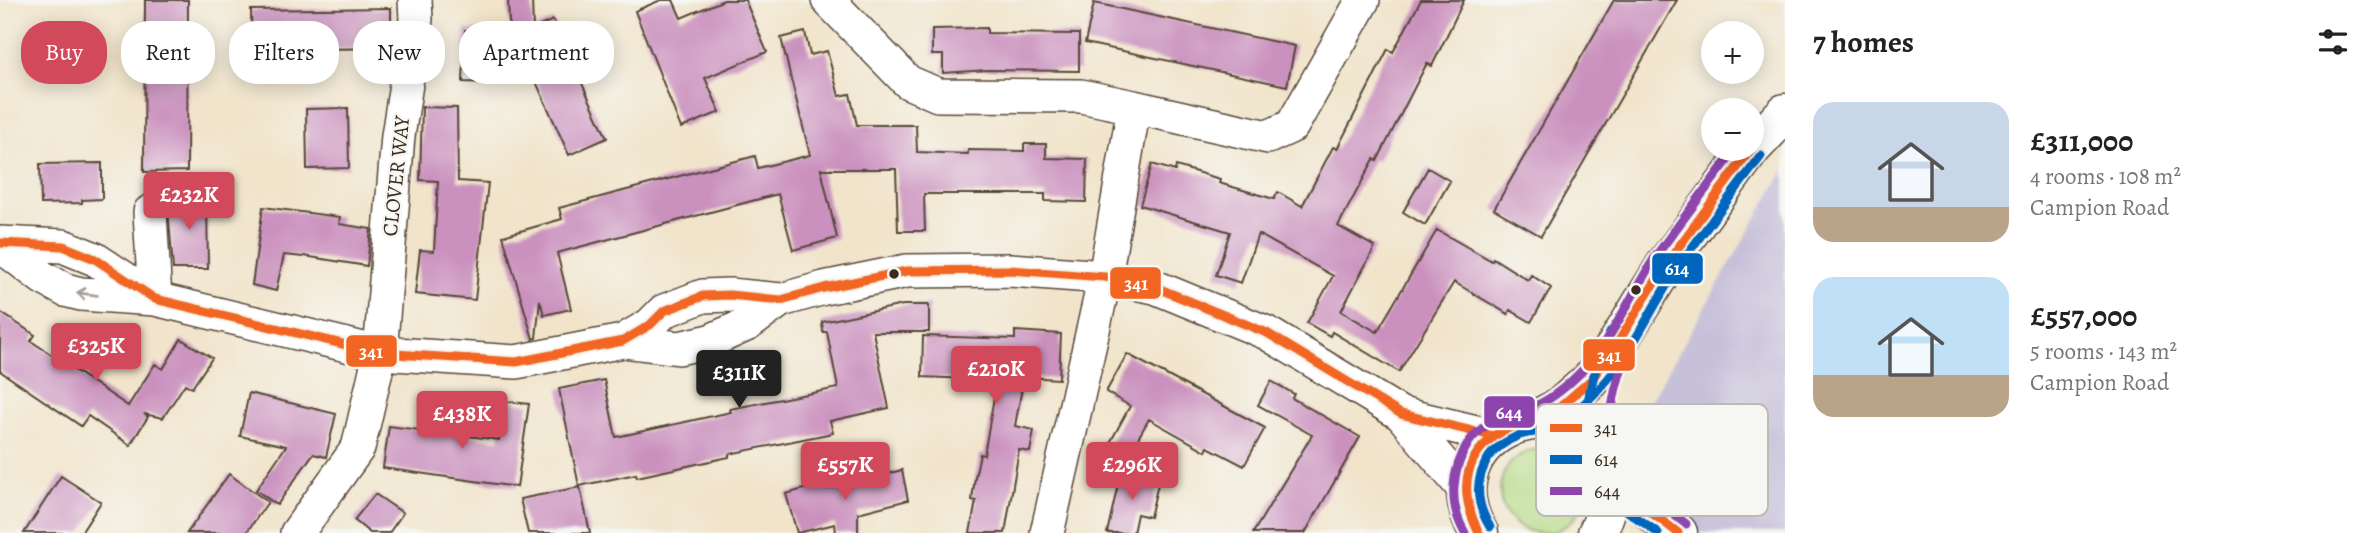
<!DOCTYPE html>
<meta charset="utf-8">
<style>
body{margin:0;font-family:Alegreya,serif;background:#f6f6f6;color:#222;height:100vh;display:flex;flex-direction:column;font-size:26px;white-space:nowrap}
*{box-sizing:border-box;margin:0}
p{font-size:23px;color:#767676}
.icon{flex:none;width:38px;height:38px;fill:none;stroke:currentColor;stroke-width:2;stroke-linecap:round;stroke-linejoin:round}
.map{position:relative;flex:1;overflow:hidden}
.panel{display:flex;flex-direction:column;background:#fff;width:595px}
.panel>*{flex:none}
.hud{position:absolute;left:21px;top:21px;width:665px;height:63px;display:flex;gap:14px}
.buttons{position:absolute;left:1701px;top:21px;display:grid;gap:14px}
.buttons a{display:grid;place-items:center;width:63px;height:63px;border-radius:50%;background:#fff;box-shadow:0 4px 18px #0003;font-size:35px}
.price{position:absolute;translate:-50% -60px;padding:0 16px;border-radius:7px;background:#d1495b;color:#fff;font-size:23px;line-height:46px;filter:drop-shadow(0 2px 4px #0008)}
.price::after{content:'';position:absolute;left:50%;top:42px;width:21px;height:16px;margin-left:-10px;background:inherit;clip-path:polygon(0 0,100% 0,50% 100%)}
.price.selected{background:#222;color:#fff}
ul{padding:0;list-style:none}
li{display:flex;align-items:center;gap:21px;height:175px;padding:0 28px}
li span{display:grid;place-items:center;flex:none;width:196px;height:140px;border-radius:21px;color:#555}
li>.icon{margin-inline-start:auto}
span .icon{width:84px;height:84px;fill:#fffc;stroke-width:1}
li b{font-size:30px}
h2{display:flex;justify-content:space-between;align-items:center;height:84px;padding:0 28px;font-size:30px}
.pill{padding:0 24px;border-radius:28px;background:#fff;box-shadow:0 4px 18px #0003;font-size:24px;line-height:63px}
.pill.selected{background:#d1495b;color:#fff}
main{display:flex;flex:1;min-height:0}
.map>svg:first-child{display:block}
.industrial{fill:#c6c0d9}
.green{fill:#b4d982;stroke:#788250;stroke-width:2}
.building{fill:#ca91be}
.lines{fill:none;stroke-linecap:round;stroke-linejoin:round}
.minor-casing{stroke:#564638;stroke-width:36}
.tertiary-casing{stroke:#564638;stroke-width:41}
.minor{stroke:#fff;stroke-width:33}
.tertiary{stroke:#fff;stroke-width:38}
.bus-1-casing{stroke:#f6f6f2;stroke-width:14}
.bus-2-casing{stroke:#f6f6f2;stroke-width:14}
.bus-3-casing{stroke:#f6f6f2;stroke-width:14}
.bus-1{stroke:#f26522;stroke-width:9}
.bus-2{stroke:#0065bd;stroke-width:9}
.bus-3{stroke:#8e44ad;stroke-width:9}
.oneway{stroke:#a79f9a}
.bus-dot{fill:#3b2a1e;stroke:#f6f6f2;stroke-width:2.5}
.labels{text-anchor:middle;stroke-width:5;stroke-linejoin:round;paint-order:stroke}
.street-label{font-size:21px;fill:#3b2a1e;stroke:#f6f6f2}
.key{fill:#f6f6f2;stroke:#beb9b2;stroke-width:2}
.key-label{font-size:19px;fill:#3b2a1e}
.line-badge{stroke:#f6f6f2;stroke-width:2.5}
.badge-label{font-size:19px;text-anchor:middle;font-weight:bold;fill:#fff}
</style>
<main>
<div class="map">
<svg width="1785" height="533" viewBox="0 0 1785 533">
<rect width="100%" height="100%" fill="#f6f6f2"/>
<filter id="ink" filterUnits="userSpaceOnUse"><feTurbulence type="fractalNoise" baseFrequency=".0143" numOctaves="2"/><feDisplacementMap in="SourceGraphic" scale="14" xChannelSelector="R" yChannelSelector="G"/><feConvolveMatrix kernelMatrix="1 2 1 2 8 2 1 2 1" color-interpolation-filters="sRGB"/></filter>
<filter id="wash" filterUnits="userSpaceOnUse"><feTurbulence type="fractalNoise" baseFrequency=".00686" numOctaves="4" result="noise"/><feDisplacementMap in="SourceGraphic" scale="28" xChannelSelector="R" yChannelSelector="G"/><feGaussianBlur stdDeviation="1.57" result="paint"/><feColorMatrix in="noise" values="0 0 0 0 0 0 0 0 0 0 0 0 0 0 0 0 0 1.4 0 .05"/><feComposite in="paint" operator="in"/></filter>
<g filter="url(#wash)">
<rect width="100%" height="100%" fill="#f1e4cb"/>
<path class="industrial" d="M1785,169V533H1700L1661,474L1648,405Z"/>
<path class="green" d="M1500 491a42 42 0 1 1 84 0a42 42 0 1 1-84 0Z"/>
<g id="blocks">
<path class="building" d="M145,0H188L187,171L144,172Z
M508,0H532L533,29L553,20L607,138L569,155L509,22Z
M661,0H673L681,18L724,0H745L767,52L705,78L720,112L681,128L635,11Z
M1421,0H1464L1432,66L1427,63L1377,161L1374,159L1338,226L1375,247L1341,311L1377,332L1437,230L1492,261L1493,258L1528,280L1531,275L1551,288L1531,322L1510,310L1508,314L1454,282L1399,372L1332,332L1330,336L1307,323L1333,276L1258,234L1241,283L1216,275L1230,232L1140,205L1152,164L1175,171L1176,166L1220,179L1219,183L1274,199L1278,192L1302,206L1333,147L1337,149L1388,49L1393,52Z
M1614,0H1677L1541,236L1494,209Z
M1094,3L1295,46L1287,86L1085,43Z
M391,8V48L252,50L251,10Z
M987,28V33L1079,34V71L988,70L943,73V55H932V29Z
M465,30L492,31L490,83L463,82Z
M805,32L810,55L827,51L839,96L850,94L857,125H916L917,152L968,154V150L1024,151V144H1046V158L1087,159L1086,202L1045,201V194H924L925,231H898L896,169H821L837,238L793,250L778,194L557,253L571,309L544,315L540,300L536,338L533,339L503,236L562,219L559,208L755,156L758,168L810,155L781,38Z
M35,36H77L78,76L36,77Z
M422,107L457,108L458,181L488,183L475,300L415,294L420,250L434,251L438,181L420,180Z
M348,108L349,168L307,169L306,109Z
M102,163V199L82,200V203L41,204L40,164Z
M1428,168L1450,181L1425,225L1403,212Z
M167,195L207,200L208,269H173Z
M263,207L340,217L339,224L371,229L367,266L304,256L303,257L284,255L276,291L252,285Z
M903,305H929V332H873L889,408L830,421L833,433L729,454V457L637,477L636,474L579,486L559,389L604,380L616,437L731,412L730,409L838,388L827,332H823L822,322Z
M0,312L35,335L31,341L128,406L155,364L163,369L181,339L212,358L192,388L185,384L163,418L144,414L148,417L130,445L88,416L81,426L0,371Z
M1015,331L1061,334L1059,379L1024,377L1015,426L1034,430L1030,452L1019,450L1005,533H970L976,501L972,500L975,477L980,454L984,455L997,380L922,377L923,336L1015,339Z
M1127,354L1265,428L1244,466L1208,447L1206,451L1149,419L1118,473L1099,463L1130,406L1106,392Z
M1271,381L1294,394L1292,398L1360,437L1305,533H1253L1312,435L1258,405Z
M249,393L336,414L326,457L313,454L277,505L256,490L286,446L240,436Z
M503,401L529,404L517,487L383,468L389,426L499,440Z
M902,470L908,500L858,513V533H836L835,524L797,533L786,494L826,483L828,489Z
M1121,471L1159,480L1150,517L1137,514L1133,533H1107Z
M229,474L268,502L246,533H187Z
M61,476L101,502L81,533H24Z
M580,487L590,533H528L520,499Z
M375,494L403,513L389,533H370L354,520Z"/>
</g>
</g>
<g filter="url(#ink)">
<use href="#blocks" fill-opacity="0" stroke="#564638" stroke-width="2"/>
<g class="lines">
<defs>
<path id="minor" d="M828,0L908,82L938,95L1081,96L1134,107
M150,212L155,299
M0,243L63,246L95,259L154,298
M0,245L43,278L65,290L81,294L155,299L380,353L516,362L623,341L679,348L710,341L748,324L781,300L824,288L907,271L1010,270L1105,277L1155,287L1267,333L1401,414L1493,436
M623,341L650,325L664,311L703,296L729,295L781,300
M1401,414L1465,490
M297,533L358,448L380,353L398,136L416,19L415,0
M1047,533L1105,277L1134,107L1268,137L1292,126L1363,0"/>
<path id="tertiary" d="M1752,148L1785,113
M1535,420L1560,407L1591,380L1617,344L1666,264L1751,149
M1611,480L1678,533
M1479,533C1424,440 1563,372 1605,466C1607,471 1611,477 1611,481C1612,495 1604,521 1597,533"/>
</defs>
<use href="#minor" class="minor-casing"/>
<use href="#tertiary" class="tertiary-casing"/>
<use href="#minor" class="minor"/>
<use href="#tertiary" class="tertiary"/>
<defs>
<path id="bus-1" d="M0,243L63,246L95,259L155,299L380,353L516,362L623,341L650,325L664,311L703,296L729,295L781,300L824,288L907,271L1010,270L1105,277L1155,287L1267,333L1401,414L1493,436
M1493,436L1518,422L1535,420L1560,407L1591,380L1617,344L1666,264L1751,149
M1479,533C1466,507 1460,477 1478,452C1503,419 1561,407 1590,443C1601,455 1603,472 1615,484C1633,502 1658,516 1678,533"/>
<path id="bus-2" d="M1611,331C1590,373 1570,449 1603,490C1618,507 1640,519 1658,533
M1490,527C1476,504 1474,480 1489,457C1496,447 1512,437 1524,434C1529,432 1535,433 1540,431C1562,424 1584,405 1600,388C1631,355 1650,310 1675,272C1702,232 1732,195 1761,156"/>
<path id="bus-3" d="M1633,341C1617,374 1597,440 1621,473C1637,493 1666,507 1686,524
M1465,533C1448,504 1451,470 1469,442C1478,429 1497,417 1512,411C1519,408 1526,410 1533,407C1551,400 1567,386 1580,373C1613,340 1631,294 1656,256C1682,220 1709,185 1736,149"/>
</defs>
<use href="#bus-1" class="bus-1-casing"/>
<use href="#bus-2" class="bus-2-casing"/>
<use href="#bus-3" class="bus-3-casing"/>
<use href="#bus-1" class="bus-1"/>
<use href="#bus-2" class="bus-2"/>
<use href="#bus-3" class="bus-3"/>
</g>
<defs><path id="oneway-shaft" d="M-6 0H5M1.5-3L5.5 0L1.5 3" fill="none" stroke-width="1.6" stroke-linecap="round" stroke-linejoin="round" transform="scale(1.75)"/></defs>
<use class="oneway" href="#oneway-shaft" transform="translate(87 294) rotate(-173)"/>
</g>
<g class="bus-dot">
<circle cx="894" cy="274" r="6"/>
<circle cx="1636" cy="290" r="6"/>
</g>
<g class="labels">
<g class="street-label">
<text transform="translate(396 176) rotate(-84)" y="7">CLOVER WAY</text>
</g>
</g>
<rect x="1536" y="404" width="232" height="112" rx="10" class="key"/>
<rect x="1550" y="424" width="32" height="8" fill="#f26522"/>
<rect x="1550" y="455" width="32" height="9" fill="#0065bd"/>
<rect x="1550" y="487" width="32" height="8" fill="#8e44ad"/>
<g class="key-label">
<text x="1594" y="435">341</text>
<text x="1594" y="466">614</text>
<text x="1594" y="498">644</text>
</g>
<g class="line-badge">
<rect x="1651" y="252" width="53" height="33" rx="7" fill="#0065bd"/>
<rect x="1109" y="266" width="53" height="34" rx="7" fill="#f26522"/>
<rect x="345" y="334" width="53" height="34" rx="7" fill="#f26522"/>
<rect x="1582" y="338" width="54" height="34" rx="7" fill="#f26522"/>
<rect x="1483" y="395" width="53" height="34" rx="7" fill="#8e44ad"/>
</g>
<g class="badge-label">
<text x="1677" y="275">614</text>
<text x="1136" y="290">341</text>
<text x="371" y="358">341</text>
<text x="1609" y="362">341</text>
<text x="1509" y="419">644</text>
</g>
</svg>
<div class="buttons">
<a>+</a>
<a>−</a>
</div>
<b class="price" style="left:189px;top:232px">£232K</b>
<b class="price" style="left:96px;top:383px">£325K</b>
<b class="price" style="left:996px;top:406px">£210K</b>
<b class="price selected" style="left:739px;top:410px">£311K</b>
<b class="price" style="left:462px;top:451px">£438K</b>
<b class="price" style="left:845px;top:502px">£557K</b>
<b class="price" style="left:1132px;top:502px">£296K</b>
<div class="hud">
<a class="pill selected">Buy</a>
<a class="pill">Rent</a>
<a class="pill">Filters</a>
<a class="pill">New</a>
<a class="pill">Apartment</a>
</div>
</div>
<section class="panel">
<h2>7 homes<svg class="icon" aria-label="filters" viewBox="0 0 24 24"><path d="M4 7h16M4 17h16"/><circle cx="9" cy="7" r="2"/><circle cx="15" cy="17" r="2"/></svg></h2>
<ul>
<li><span style="background:linear-gradient(#c9d6e8 75%,#b9a48a 0)"><svg class="icon" aria-label="home" viewBox="0 0 24 24"><path d="M3 11l9-7 9 7M6 9v11h12V9"/></svg></span><div><b>£311,000</b><p>4 rooms · 108 m²</p><p>Campion Road</p></div></li>
<li><span style="background:linear-gradient(#bfe0f5 70%,#b9a48a 0)"><svg class="icon" aria-label="home" viewBox="0 0 24 24"><path d="M3 11l9-7 9 7M6 9v11h12V9"/></svg></span><div><b>£557,000</b><p>5 rooms · 143 m²</p><p>Campion Road</p></div></li>
</ul>
</section>
</main>
